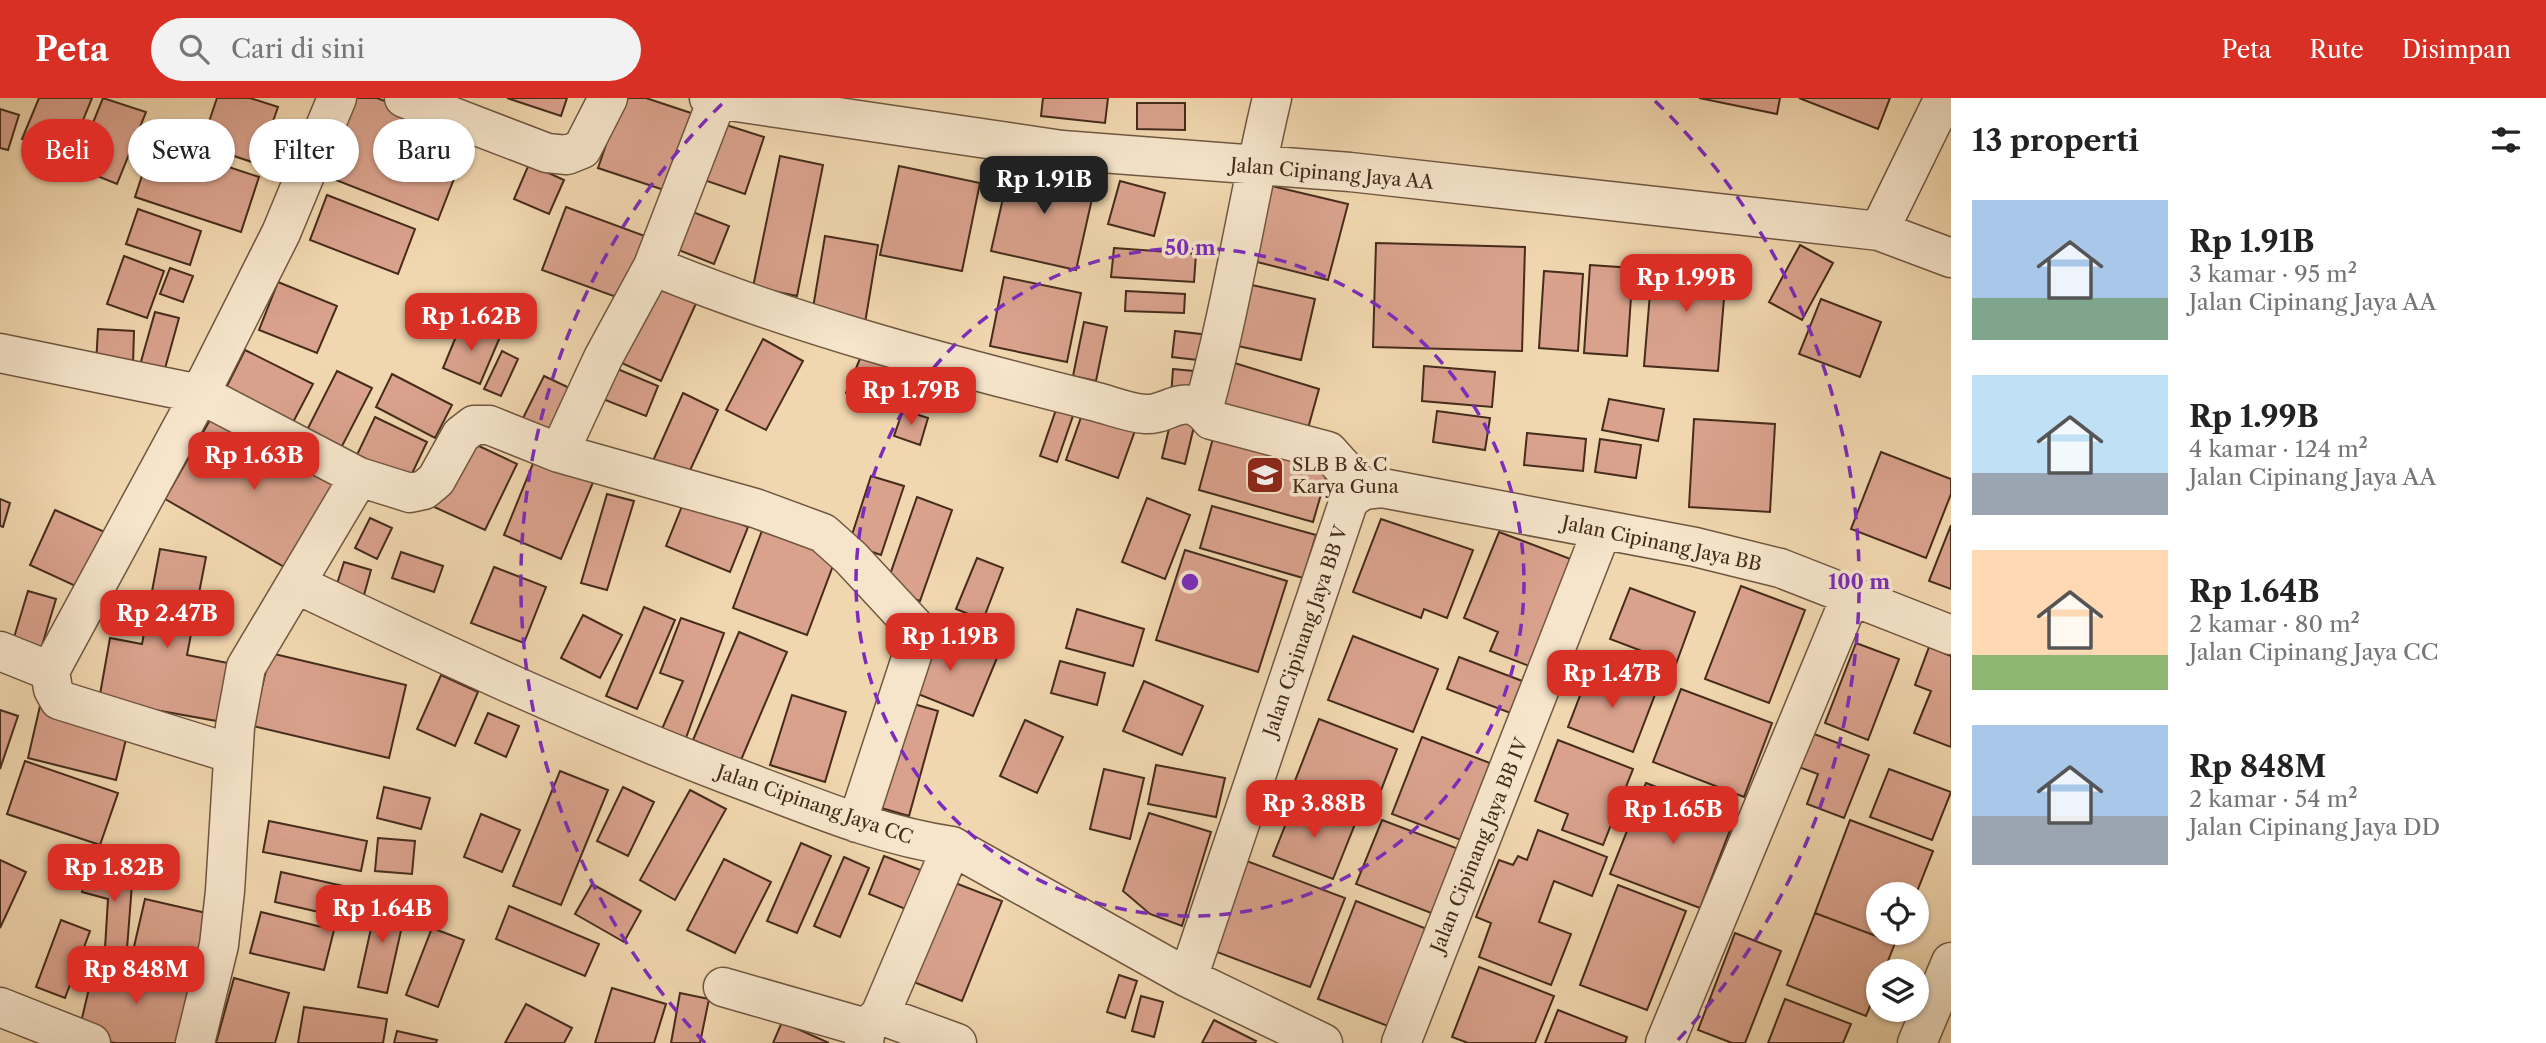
<!DOCTYPE html>
<html lang="id">
<meta charset="utf-8">
<style>
body{margin:0;font-family:"Libre Caslon Text",serif;background:#f2f2f2;color:#222;height:100vh;display:flex;flex-direction:column;font-size:26px;white-space:nowrap}
*{box-sizing:border-box;margin:0}
p{font-size:23px;color:#767676}
.icon{flex:none;width:38px;height:38px;fill:none;stroke:currentColor;stroke-width:2;stroke-linecap:round;stroke-linejoin:round}
.map{position:relative;flex:1;overflow:hidden}
.drawer{display:flex;flex-direction:column;background:#fff;width:595px}
.drawer>*{flex:none}
.top-card{position:absolute;left:21px;top:21px;width:665px;height:63px;display:flex;gap:14px}
.fabs{position:absolute;left:1866px;top:784px;display:grid;gap:14px}
.fabs a{display:grid;place-items:center;width:63px;height:63px;border-radius:50%;background:#fff;box-shadow:0 2px 5px #0004;font-size:35px}
.price{position:absolute;translate:-50% -60px;padding:0 16px;border-radius:14px;background:#d93025;color:#fff;font-size:23px;line-height:46px;filter:drop-shadow(0 2px 4px #0008)}
.price::after{content:'';position:absolute;left:50%;top:42px;width:21px;height:16px;margin-left:-10px;background:inherit;clip-path:polygon(0 0,100% 0,50% 100%)}
.price.selected{background:#222;color:#fff}
ul{padding:0;list-style:none}
li{display:flex;align-items:center;gap:21px;height:175px;padding:0 21px}
li span{display:grid;place-items:center;flex:none;width:196px;height:140px;border-radius:0px;color:#555}
li>.icon{margin-inline-start:auto}
span .icon{width:84px;height:84px;fill:#fffc;stroke-width:1}
li b{font-size:30px}
h2{display:flex;justify-content:space-between;align-items:center;height:84px;padding:0 21px;font-size:30px}
.chip{padding:0 24px;border-radius:32px;background:#fff;box-shadow:0 2px 5px #0004;font-size:24px;line-height:63px}
.chip.selected{background:#d93025;color:#fff}
header{display:flex;align-items:center;gap:42px;box-sizing:border-box;height:98px;padding:0 35px;background:#d93025;color:#fff}
header strong{font-size:33px}
nav{display:flex;gap:38px;margin-inline-start:auto;font-size:24px}
.search{width:490px;height:63px;background:#f2f2f2;display:flex;align-items:center;gap:18px;box-sizing:border-box;padding:0 24px;border-radius:38px;color:#767676;font-size:26px}
main{display:flex;flex:1;min-height:0}
.map>svg:first-child{display:block}
.building{fill:#daa28d;stroke:#452c1b;stroke-width:2}
.lines{fill:none;stroke-linecap:round;stroke-linejoin:round}
.minor-casing{stroke:#705740;stroke-width:41}
.minor{stroke:#f6e5cb;stroke-width:38}
.ring{fill:none;stroke:#7b2cbf;stroke-width:3.5;stroke-dasharray:12 9}
.labels{text-anchor:middle;stroke-width:7;stroke-linejoin:round;paint-order:stroke}
.street-label{font-size:19px;fill:#452c1b;stroke:#f6e5cb}
.poi-label{font-size:19px;fill:#452c1b;stroke:#f6e5cb;text-anchor:start}
.centre{fill:#7b2cbf;stroke:#f6e5cb;stroke-width:3.5}
.ring-label{font-size:21px;text-anchor:middle;font-weight:bold;fill:#7b2cbf;stroke:#f6e5cb;stroke-width:7;stroke-linejoin:round;paint-order:stroke}
</style>
<header>
<strong>Peta</strong>
<div class="search"><svg class="icon" aria-label="search" viewBox="0 0 24 24"><circle cx="10" cy="10" r="6"/><path d="M15 15l6 6"/></svg>Cari di sini</div>
<nav><a>Peta</a><a>Rute</a><a>Disimpan</a></nav>
</header>
<main>
<div class="map">
<svg width="1951" height="945" viewBox="0 0 1951 945">
<rect width="100%" height="100%" fill="#f1d7af"/>
<filter id="stains"><feTurbulence type="fractalNoise" baseFrequency=".00286" numOctaves="4"/><feColorMatrix values="0 0 0 0 .2 0 0 0 0 .09 0 0 0 0 .02 0 0 0 .5 -.17"/></filter>
<radialGradient id="worn" r=".72"><stop offset=".6" stop-color="#630" stop-opacity="0"/><stop offset="1" stop-color="#630" stop-opacity=".3"/></radialGradient>
<path class="building" d="M39,0H92L68,59L22,41Z
M103,0L146,14L117,86L75,69Z
M217,0H250L278,9L258,66L201,47Z
M354,0H377L471,37L438,122L323,77Z
M507,0H567L561,18Z
M622,0H646L703,19L676,96L598,70Z
M1043,0H1108L1105,25L1041,18Z
M1699,0H1780L1777,16Z
M1799,0H1890L1878,31Z
M1137,5H1185V32L1137,31Z
M0,11L19,17L8,52L0,50Z
M720,25L764,39L745,96L701,81Z
M153,44L259,79L241,134L135,99Z
M780,58L823,67L797,198L753,189Z
M1011,65L1096,83L1076,172L991,153Z
M529,66L564,82L549,116L514,101Z
M899,68L980,85L962,173L880,157Z
M1120,83L1165,95L1154,138L1108,126Z
M1272,88L1348,106L1328,182L1253,163Z
M327,97L415,131L398,176L310,142Z
M566,109L653,141L630,204L542,172Z
M680,109L729,128L714,166L666,147Z
M138,111L201,133L190,167L126,146Z
M825,138L878,147L865,225L812,216Z
M1376,145L1525,149L1522,253L1373,249Z
M1800,147L1833,165L1802,222L1769,204Z
M1114,150L1196,156L1194,184L1111,179Z
M124,158L164,173L147,220L107,206Z
M1653,159L1727,164L1718,273L1644,268Z
M1590,167L1633,170L1627,258L1584,255Z
M170,170L193,178L183,204L160,196Z
M1544,173L1583,176L1578,253L1539,250Z
M1004,179L1081,195L1067,264L990,248Z
M649,180L698,201L661,283L613,261Z
M278,184L337,208L317,255L259,232Z
M1252,187L1315,201L1301,262L1238,248Z
M1126,193L1185,196L1184,215L1125,213Z
M1821,201L1881,224L1860,279L1799,256Z
M155,214L179,220L164,274L140,267Z
M462,224L500,239L480,286L443,270Z
M1084,224L1107,229L1096,283L1073,278Z
M98,231L134,233L133,267L96,266Z
M1175,233L1209,237L1206,263L1172,259Z
M763,241L803,263L766,332L726,312Z
M245,252L313,286L288,334L221,300Z
M502,253L518,261L501,298L484,291Z
M863,253L893,264L875,307L846,295Z
M1228,263L1319,291L1305,341L1213,312Z
M608,267L658,288L646,318L595,298Z
M1424,268L1495,274L1492,309L1422,303Z
M1173,271L1204,274L1201,301L1171,298Z
M337,273L372,290L340,352L306,334Z
M909,274L949,281L945,308L905,301Z
M392,276L452,307L435,340L376,309Z
M544,278L576,293L554,340L521,324Z
M683,295L718,312L686,381L652,365Z
M1609,301L1664,311L1658,343L1602,332Z
M1059,303L1076,309L1057,364L1040,358Z
M1085,308L1137,327L1118,380L1066,362Z
M903,312L928,320L920,347L894,338Z
M1437,313L1490,320L1485,352L1433,344Z
M1173,314L1196,320L1185,366L1162,360Z
M214,315L343,387L293,474L165,401Z
M375,319L427,344L407,386L355,361Z
M1694,321L1775,326L1770,414L1689,409Z
M1216,329L1331,362L1313,424L1199,392Z
M1527,335L1586,341L1583,373L1524,367Z
M464,341L517,366L485,432L432,408Z
M1600,341L1641,347L1636,380L1595,374Z
M1881,354L1951,381V396L1926,460L1851,431Z
M536,358L594,382L561,461L504,437Z
M871,378L904,388L881,457L849,446Z
M607,396L634,403L607,492L581,485Z
M917,399L952,412L920,503L885,491Z
M1147,400L1190,417L1165,481L1122,464Z
M0,401L10,405L3,429L0,428Z
M684,403L748,429L730,474L666,448Z
M1212,408L1316,437L1303,480L1200,450Z
M55,412L107,435L82,491L30,467Z
M370,420L392,430L377,461L355,450Z
M1381,421L1473,452L1447,520L1424,511L1421,520L1353,494Z
M1951,427V491L1929,483Z
M763,430L837,457L807,537L733,510Z
M1499,434L1576,463L1537,571L1490,553L1498,534L1464,520Z
M160,451L206,459L187,557L228,565L217,623L99,602L110,540L142,546Z
M1185,452L1287,483L1258,574L1156,542Z
M401,454L443,468L434,494L392,480Z
M977,460L1003,470L983,522L956,511Z
M344,464L371,472L364,497L336,489Z
M494,469L546,489L524,545L471,525Z
M1741,488L1805,512L1769,605L1705,581Z
M1630,490L1695,514L1676,566L1610,541Z
M28,493L56,501L40,554L12,546Z
M644,509L675,522L637,611L606,598Z
M1077,511L1144,531L1133,568L1066,550Z
M583,517L622,537L600,580L561,560Z
M681,520L724,535L682,651L658,640L683,583L660,575Z
M927,531L997,560L973,618L903,590Z
M739,534L787,554L741,662L693,642Z
M1353,538L1438,571L1413,634L1328,602Z
M1856,545L1899,561L1868,642L1825,625Z
M1929,549L1951,558V649L1914,635L1931,593L1915,587Z
M270,555L406,587L389,660L253,628Z
M1459,559L1533,587L1521,619L1447,591Z
M1060,563L1105,575L1097,607L1051,595Z
M1591,569L1656,594L1633,654L1568,629Z
M441,577L478,594L455,648L417,631Z
M1144,583L1203,608L1182,657L1123,633Z
M1681,591L1772,625L1744,699L1653,664Z
M792,597L846,614L825,684L770,667Z
M900,602L938,613L909,718L871,707Z
M40,608L129,629L116,682L28,660Z
M0,612L18,618L0,671Z
M488,615L519,628L506,659L475,645Z
M1319,621L1397,651L1371,718L1293,688Z
M1025,622L1063,639L1037,695L1000,678Z
M1809,634L1869,657L1844,720L1807,706L1818,676L1796,668Z
M1422,639L1490,665L1461,742L1392,716Z
M1558,642L1633,671L1603,747L1562,732L1568,716L1535,703Z
M25,663L118,695L100,747L7,716Z
M1156,667L1225,680L1216,719L1148,706Z
M1104,671L1144,680L1130,741L1090,731Z
M1889,671L1951,694L1932,742L1870,719Z
M560,673L608,692L561,807L513,788Z
M1646,685L1735,719L1700,810L1610,776Z
M384,689L430,700L421,731L377,720Z
M623,689L654,704L628,758L597,743Z
M690,692L726,711L675,802L640,782Z
M1295,703L1355,726L1333,781L1273,758Z
M1149,715L1211,734L1182,828L1150,816L1123,793Z
M481,716L520,732L502,774L464,759Z
M1382,722L1464,753L1439,818L1356,786Z
M1850,722L1933,753L1916,796H1878V835H1901L1897,846L1815,815Z
M269,723L367,743L361,773L263,754Z
M1538,732L1607,759L1592,798L1554,783L1539,824L1571,836L1551,887L1479,859L1491,825L1476,819L1499,762L1513,767L1518,758L1527,762Z
M378,740L415,743L412,776L375,773Z
M801,745L831,758L797,835L767,823Z
M884,758L931,776L915,815L869,796Z
M844,759L869,770L840,839L814,828Z
M724,761L771,784L735,855L687,832Z
M0,762L26,774L0,830Z
M1244,762L1345,800L1310,889L1209,851Z
M110,770L133,773L127,851L105,850L108,801L82,794L87,775L110,781Z
M281,774L352,790L345,820L275,804Z
M950,783L1002,803L962,903L911,883Z
M592,786L641,813L624,844L575,816Z
M1618,787L1686,813L1647,912L1580,887Z
M378,799L407,806L387,895L358,889Z
M145,801L215,817L203,870L133,853Z
M1356,803L1432,833L1393,930L1318,901Z
M509,808L599,846L585,878L496,841Z
M261,814L334,832L324,872L250,855Z
M1815,815L1895,845L1884,873H1878V889L1866,918L1787,887Z
M61,822L90,833L65,900L36,889Z
M432,830L464,842L438,909L406,897Z
M1735,835L1781,853L1745,945H1732L1698,932Z
M96,861L196,884L182,945H115L78,937Z
M1479,869L1554,898L1535,945H1468L1452,939Z
M1119,877L1137,883L1125,920L1107,914Z
M234,880L289,895L275,945H216Z
M612,890L666,906L654,945H595Z
M680,895L709,901L700,945H671Z
M1141,898L1163,904L1154,939L1132,933Z
M1785,901L1851,926L1843,945H1768Z
M526,906L572,930L564,945H505Z
M304,909L387,921L383,945H298Z
M1558,912L1627,939L1625,945H1545Z
M1214,922L1256,943L1255,945H1202Z
M782,924L829,945H773Z
M397,933L437,942L436,945H394Z"/>
<g class="lines">
<defs>
<path id="minor" d="M404,0L547,55L567,57L582,51L608,0
M709,0L1062,52L1350,74L1879,133L1951,160
M1879,133L1944,0
M653,168C795,227 945,266 1093,303C1110,307 1128,315 1145,316C1169,318 1186,290 1211,322L1328,353L1363,392
M0,255L200,296L359,379L410,395L424,392L436,382L461,337L474,327H489L559,355L755,410L823,435L851,460L914,528L917,542L857,725
M1203,312C1232,209 1247,104 1272,0
M559,355L603,260L653,168L717,2
M1363,392L1382,390L1695,449L1780,470L1951,537
M296,486C445,557 595,627 750,685C816,710 882,738 952,748L1188,880L1323,945
M0,553L50,573
M233,656L59,602L53,591L50,573L200,296L281,135L337,0
M1188,880L1349,402L1363,392
M723,889L866,930
M0,909L91,945
M880,917L957,945
M195,945L219,847L225,793L235,629L246,569L359,379
M864,945L866,930L880,917L952,748
M1401,945L1602,432
M1665,945L1850,500
M1917,945L1951,864"/>
</defs>
<use href="#minor" class="minor-casing"/>
<use href="#minor" class="minor"/>
</g>
<g class="ring">
<circle cx="1190" cy="484" r="334"/>
<path d="M705 945A669 669 0 0 1 725 3M1655 3A669 669 0 0 1 1675 945"/>
</g>
<defs>
<symbol id="school-square" viewBox="-11 -11 22 22"><rect x="-9" y="-9" width="18" height="18" rx="4" fill="#8f2418" stroke="#f6e5cb"/><path d="M0-5L7-2L0 1L-7-2ZM-4 1L0 2.5L4 1V4Q0 6-4 4Z" fill="#fff"/></symbol>
</defs>
<g fill-rule="evenodd">
<use href="#school-square" x="1243" y="355" width="44" height="44"/>
</g>
<g class="labels">
<g class="street-label">
<text transform="translate(1332 75) rotate(5)" y="7">Jalan Cipinang Jaya AA</text>
<text transform="translate(1662 445) rotate(12)" y="7">Jalan Cipinang Jaya BB</text>
<text transform="translate(1305 533) rotate(-71)" y="7">Jalan Cipinang Jaya BB V</text>
<text transform="translate(815 706) rotate(19)" y="7">Jalan Cipinang Jaya CC</text>
<text transform="translate(1479 747) rotate(-68)" y="7">Jalan Cipinang Jaya BB IV</text>
</g>
<g class="poi-label">
<text x="1292" y="373">SLB B &amp; C<tspan x="1292" dy="22">Karya Guna</tspan></text>
</g>
</g>
<circle cx="1190" cy="484" r="10" class="centre"/>
<g class="ring-label">
<text x="1190" y="157">50 m</text>
<text x="1859" y="491">100 m</text>
</g>
<rect width="100%" height="100%" filter="url(#stains)"/>
<rect width="100%" height="100%" fill="url(#worn)"/>
</svg>
<div class="fabs">
<a><svg class="icon" aria-label="locate" viewBox="0 0 24 24"><circle cx="12" cy="12" r="6"/><path d="M12 2v4M12 18v4M2 12h4M18 12h4"/></svg></a>
<a><svg class="icon" aria-label="layers" viewBox="0 0 24 24"><path d="M12 4l9 5-9 5-9-5zM3 14l9 5 9-5"/></svg></a>
</div>
<b class="price selected" style="left:1044px;top:118px">Rp 1.91B</b>
<b class="price" style="left:1686px;top:216px">Rp 1.99B</b>
<b class="price" style="left:471px;top:255px">Rp 1.62B</b>
<b class="price" style="left:911px;top:329px">Rp 1.79B</b>
<b class="price" style="left:254px;top:394px">Rp 1.63B</b>
<b class="price" style="left:167px;top:552px">Rp 2.47B</b>
<b class="price" style="left:950px;top:575px">Rp 1.19B</b>
<b class="price" style="left:1612px;top:612px">Rp 1.47B</b>
<b class="price" style="left:1314px;top:742px">Rp 3.88B</b>
<b class="price" style="left:1673px;top:748px">Rp 1.65B</b>
<b class="price" style="left:114px;top:806px">Rp 1.82B</b>
<b class="price" style="left:382px;top:847px">Rp 1.64B</b>
<b class="price" style="left:136px;top:908px">Rp 848M</b>
<div class="top-card">
<a class="chip selected">Beli</a>
<a class="chip">Sewa</a>
<a class="chip">Filter</a>
<a class="chip">Baru</a>
</div>
</div>
<section class="drawer">
<h2>13 properti<svg class="icon" aria-label="filters" viewBox="0 0 24 24"><path d="M4 7h16M4 17h16"/><circle cx="9" cy="7" r="2"/><circle cx="15" cy="17" r="2"/></svg></h2>
<ul>
<li><span style="background:linear-gradient(#a9c7e8 70%,#7fa58c 0)"><svg class="icon" aria-label="home" viewBox="0 0 24 24"><path d="M3 11l9-7 9 7M6 9v11h12V9"/></svg></span><div><b>Rp 1.91B</b><p>3 kamar · 95 m²</p><p>Jalan Cipinang Jaya AA</p></div></li>
<li><span style="background:linear-gradient(#bfe0f5 70%,#9aa5b1 0)"><svg class="icon" aria-label="home" viewBox="0 0 24 24"><path d="M3 11l9-7 9 7M6 9v11h12V9"/></svg></span><div><b>Rp 1.99B</b><p>4 kamar · 124 m²</p><p>Jalan Cipinang Jaya AA</p></div></li>
<li><span style="background:linear-gradient(#ffd9b3 75%,#8fb573 0)"><svg class="icon" aria-label="home" viewBox="0 0 24 24"><path d="M3 11l9-7 9 7M6 9v11h12V9"/></svg></span><div><b>Rp 1.64B</b><p>2 kamar · 80 m²</p><p>Jalan Cipinang Jaya CC</p></div></li>
<li><span style="background:linear-gradient(#a9c7e8 65%,#9aa5b1 0)"><svg class="icon" aria-label="home" viewBox="0 0 24 24"><path d="M3 11l9-7 9 7M6 9v11h12V9"/></svg></span><div><b>Rp 848M</b><p>2 kamar · 54 m²</p><p>Jalan Cipinang Jaya DD</p></div></li>
</ul>
</section>
</main>
